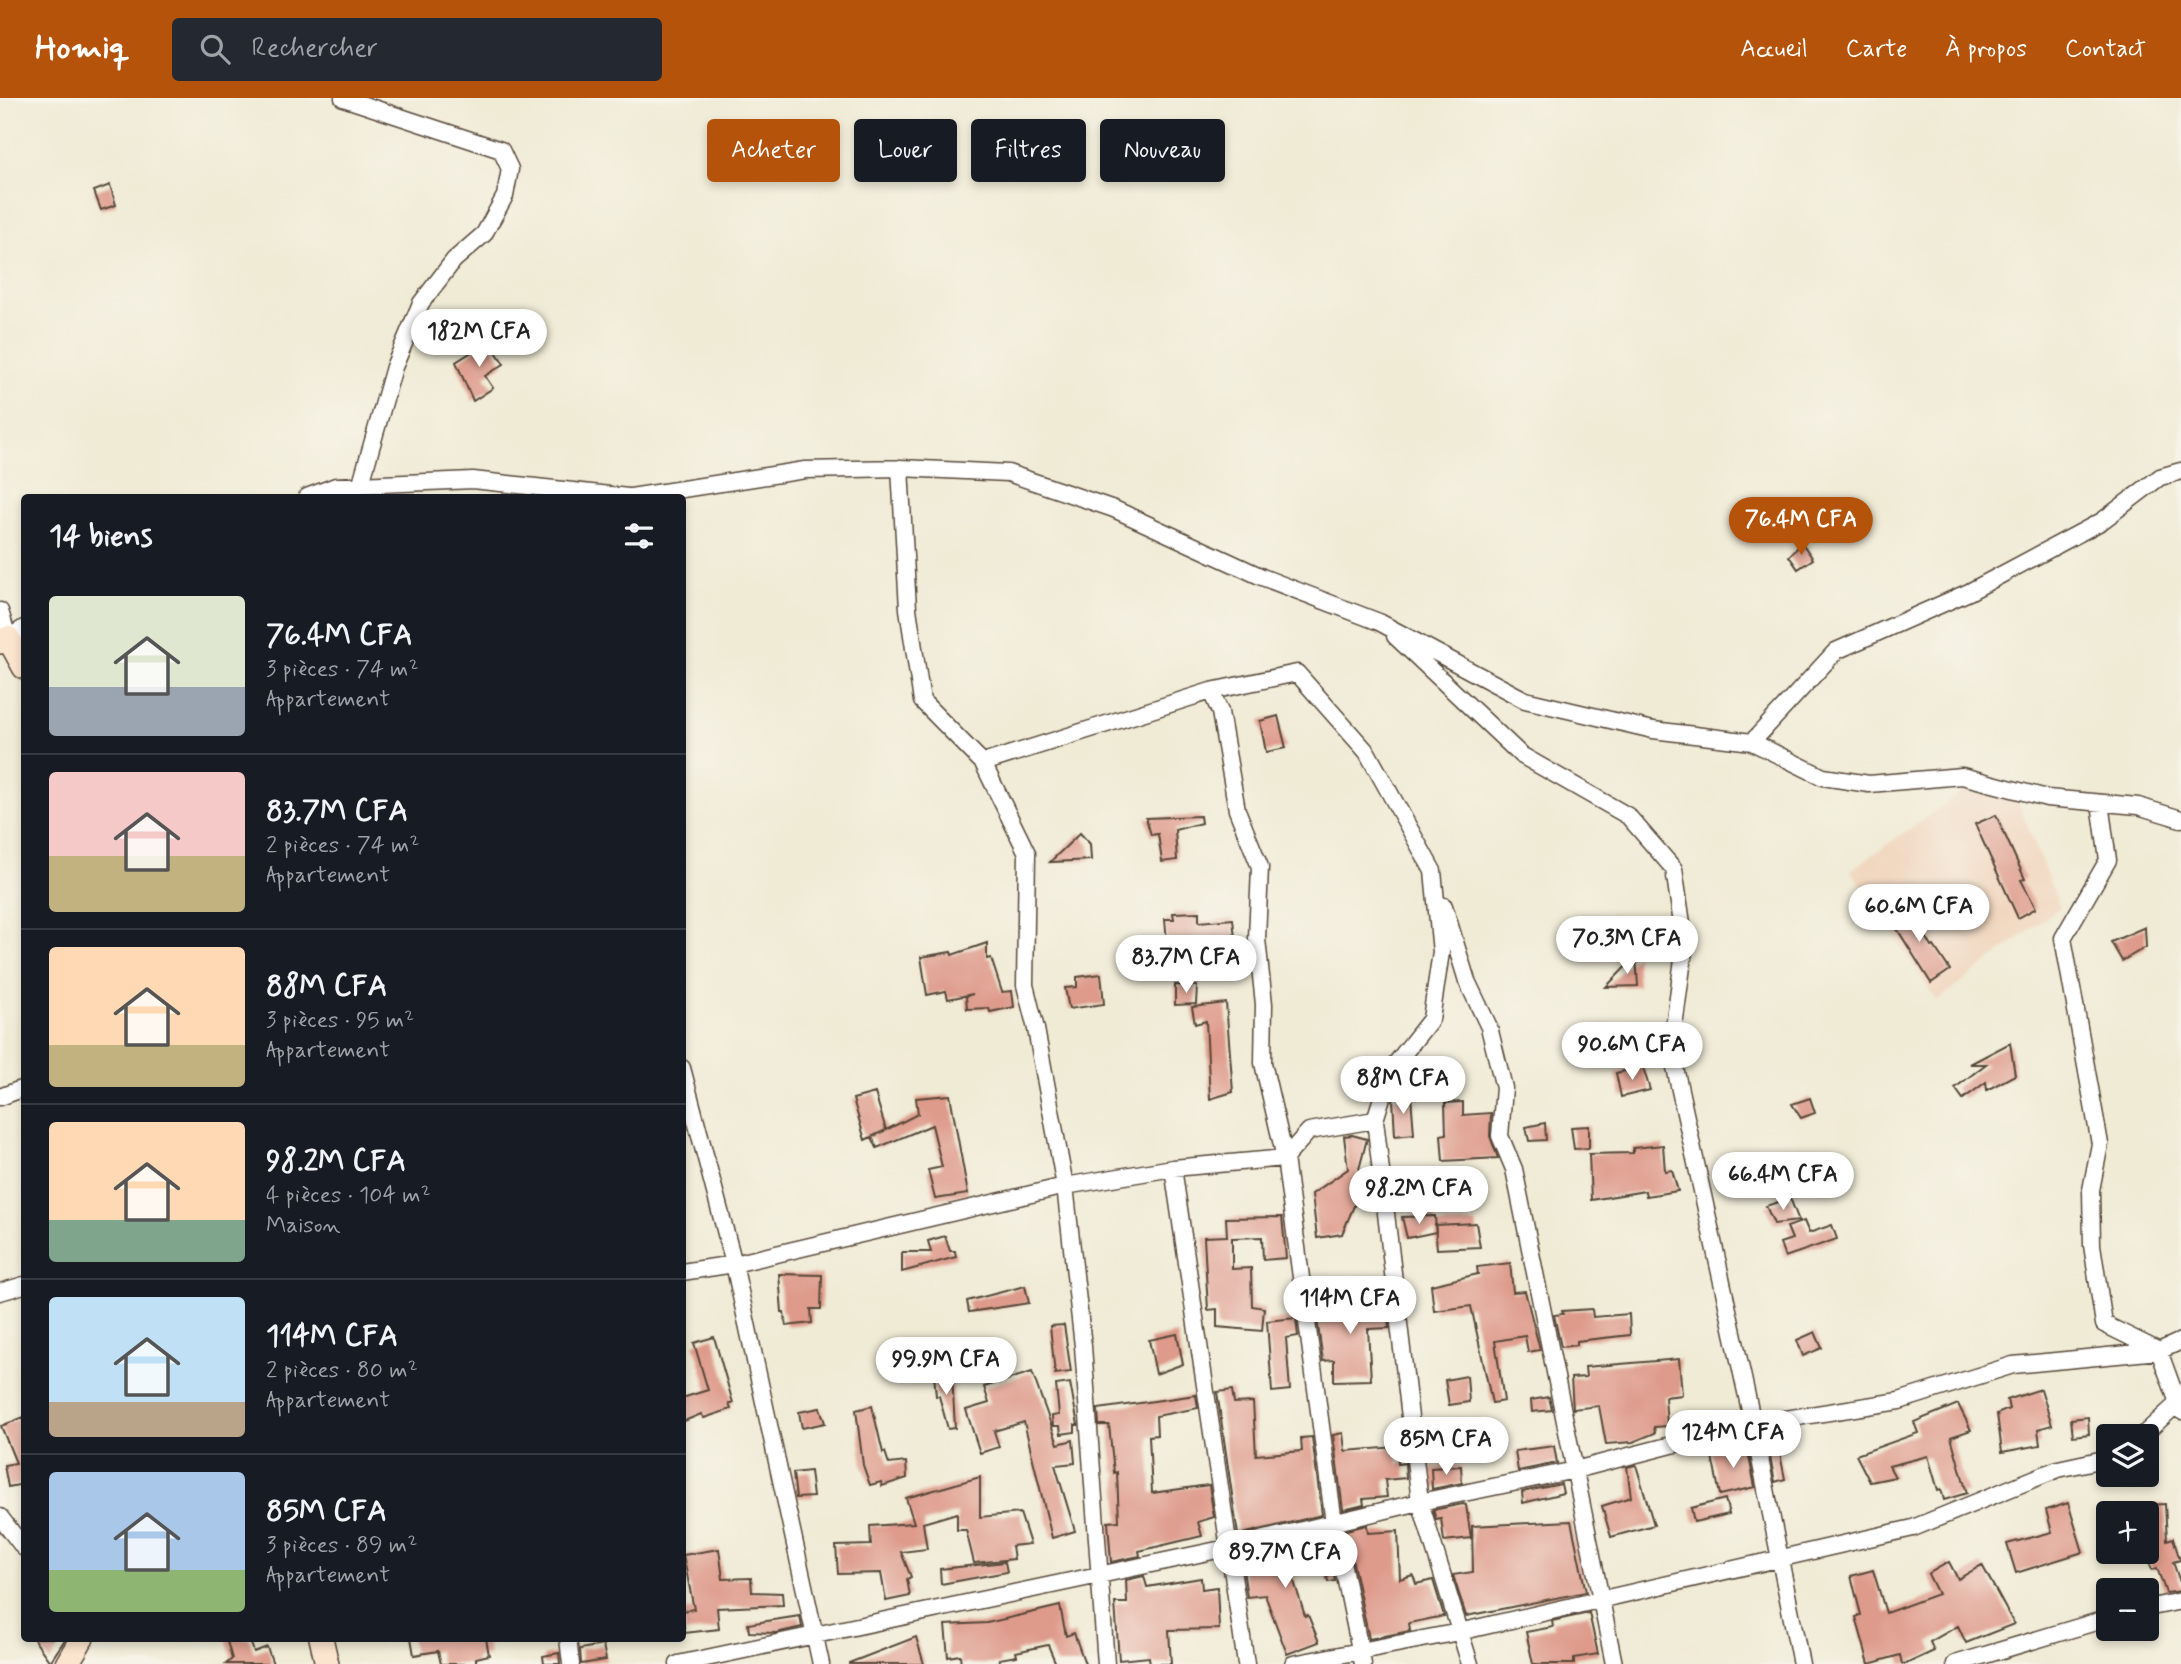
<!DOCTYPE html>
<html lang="fr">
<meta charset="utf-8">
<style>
body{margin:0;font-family:Mynerve,sans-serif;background:#242831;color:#f1f3f6;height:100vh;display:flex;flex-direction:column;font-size:26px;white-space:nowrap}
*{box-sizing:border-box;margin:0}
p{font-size:23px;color:#9ea1a6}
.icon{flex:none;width:38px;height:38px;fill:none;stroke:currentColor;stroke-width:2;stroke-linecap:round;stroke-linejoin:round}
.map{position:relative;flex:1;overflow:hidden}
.sheet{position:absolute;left:21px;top:396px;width:665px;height:1148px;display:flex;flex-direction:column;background:#171b24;border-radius:7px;box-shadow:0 4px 10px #0003}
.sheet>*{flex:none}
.top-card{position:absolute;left:707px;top:21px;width:665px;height:63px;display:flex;gap:14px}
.controls{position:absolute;left:2096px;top:1326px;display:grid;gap:14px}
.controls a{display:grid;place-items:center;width:63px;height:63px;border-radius:7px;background:#171b24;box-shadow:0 4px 10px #0003;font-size:35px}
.price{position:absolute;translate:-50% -60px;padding:0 16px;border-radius:24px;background:#fff;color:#222;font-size:23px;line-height:46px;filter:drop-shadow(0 2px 4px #0008)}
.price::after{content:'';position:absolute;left:50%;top:42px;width:21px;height:16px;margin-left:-10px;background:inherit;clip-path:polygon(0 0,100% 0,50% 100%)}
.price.selected{background:#b45309;color:#fff}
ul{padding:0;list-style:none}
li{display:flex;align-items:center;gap:21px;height:175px;padding:0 28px}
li+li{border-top:2px solid #363941}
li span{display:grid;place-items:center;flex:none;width:196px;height:140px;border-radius:7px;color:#555}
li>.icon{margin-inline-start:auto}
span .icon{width:84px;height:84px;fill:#fffc;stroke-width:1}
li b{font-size:30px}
h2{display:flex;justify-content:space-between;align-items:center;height:84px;padding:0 28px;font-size:30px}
.chip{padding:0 24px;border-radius:7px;background:#171b24;box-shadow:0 4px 10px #0003;font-size:24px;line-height:63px}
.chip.selected{background:#b45309;color:#fff}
header{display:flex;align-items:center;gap:42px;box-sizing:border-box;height:98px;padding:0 35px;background:#b45309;color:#fff}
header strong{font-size:33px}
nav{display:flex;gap:38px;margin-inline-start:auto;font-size:24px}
.search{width:490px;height:63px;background:#242831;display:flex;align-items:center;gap:18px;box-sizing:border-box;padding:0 24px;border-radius:7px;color:#9ea1a6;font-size:26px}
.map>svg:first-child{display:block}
.built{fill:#f1d5bd}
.building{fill:#de9a8a}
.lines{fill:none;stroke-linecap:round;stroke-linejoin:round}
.street-casing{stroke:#564739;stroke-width:19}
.secondary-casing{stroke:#564739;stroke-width:26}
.street{stroke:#fff;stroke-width:16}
.secondary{stroke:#fce5cf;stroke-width:23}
</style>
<header>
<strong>Homiq</strong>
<div class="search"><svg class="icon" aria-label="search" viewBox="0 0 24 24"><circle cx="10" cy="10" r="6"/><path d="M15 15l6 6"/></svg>Rechercher</div>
<nav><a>Accueil</a><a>Carte</a><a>À propos</a><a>Contact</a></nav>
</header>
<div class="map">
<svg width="2181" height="1566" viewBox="0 0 2181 1566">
<rect width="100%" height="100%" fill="#f7f3e8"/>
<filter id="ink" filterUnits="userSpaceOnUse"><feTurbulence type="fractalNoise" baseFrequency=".0143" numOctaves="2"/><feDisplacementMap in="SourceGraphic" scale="14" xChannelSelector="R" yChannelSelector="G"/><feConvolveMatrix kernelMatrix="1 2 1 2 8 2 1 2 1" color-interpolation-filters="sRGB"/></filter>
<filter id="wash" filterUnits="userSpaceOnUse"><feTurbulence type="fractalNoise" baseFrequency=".00686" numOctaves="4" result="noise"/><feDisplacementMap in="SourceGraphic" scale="28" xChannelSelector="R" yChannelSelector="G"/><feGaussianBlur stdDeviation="1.57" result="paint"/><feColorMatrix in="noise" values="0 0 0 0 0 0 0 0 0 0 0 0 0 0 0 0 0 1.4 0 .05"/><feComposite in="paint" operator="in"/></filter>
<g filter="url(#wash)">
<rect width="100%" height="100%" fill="#f0ebd5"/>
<path class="built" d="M1979,682L2016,700L2060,809L1937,903L1851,772Z"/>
<g id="blocks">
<path class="building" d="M110,87L116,107L101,112L94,93Z
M489,243L504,266L485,278L493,290L473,303L456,264Z
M1802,445L1813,461L1798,471L1789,458Z
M1278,618L1286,650L1266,654L1260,623Z
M1996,717L2025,781L2021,782L2036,810L2018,820L1975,726Z
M1200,718L1201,725L1175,732L1177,762L1162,764L1158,736L1151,737L1146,720Z
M1080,735L1090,746L1091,762L1050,764Z
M1908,807L1932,849L1934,848L1950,872L1931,885L1889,818Z
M1199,814V824L1233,821L1235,840L1167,845L1165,821H1174L1173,815Z
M2145,829L2146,849L2122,863L2111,844Z
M987,845V861L991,860L1002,894L1012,893L1014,909L990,914L989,910L967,911L966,898L973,896L948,901L946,893L927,897L921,859L951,854L952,857Z
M1636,858L1638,888L1606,889Z
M1101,876L1104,906L1069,911L1065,890L1077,889V879Z
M1175,887L1197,888L1196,906L1175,907Z
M1226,905L1233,994L1210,1001L1206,923L1195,926L1192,909Z
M2010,945L2015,977L1987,992L1986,984L1963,1001L1955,990L1986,966H1970Z
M1643,969L1650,992L1621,999L1616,975Z
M875,995L886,1032L865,1042L853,1001Z
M950,997L968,1096L935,1101L928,1072L942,1069L932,1027L877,1050L872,1039L918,1016L916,1000Z
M1411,998L1414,1036L1395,1038L1393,1000Z
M1810,1000L1815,1015L1801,1020L1792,1006Z
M1463,1004V1017L1491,1015L1490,1038L1498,1060L1443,1063L1441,1037L1446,1036L1445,1005Z
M1545,1025L1546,1042L1529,1043L1526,1029Z
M1589,1028V1050L1574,1051L1571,1029Z
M1352,1037L1367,1041L1357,1079L1365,1082L1342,1136L1317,1140L1312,1096L1348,1071L1344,1038Z
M1663,1047L1665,1073L1672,1072L1678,1093L1646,1098L1645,1093L1591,1102L1589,1056L1633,1055V1050Z
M1790,1100L1799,1123L1774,1126L1766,1108Z
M1435,1118L1436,1134L1407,1140L1402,1119Z
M1282,1119L1286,1160L1263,1162L1262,1139L1232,1140V1171L1251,1170L1252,1208L1264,1210L1262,1233L1217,1229V1211L1208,1212L1204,1139L1227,1138L1226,1120Z
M1804,1123L1809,1135L1832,1127L1837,1141L1785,1159L1780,1145L1792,1141L1787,1129Z
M1476,1125L1480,1149L1437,1151L1435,1127Z
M945,1138L950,1153H955L956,1159L902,1174V1154H931L928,1143Z
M1510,1165L1513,1194L1525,1193L1540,1252L1528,1254L1525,1238L1495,1243L1504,1303L1492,1305L1471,1208L1434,1213L1431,1187L1478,1176L1477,1169Z
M779,1176L822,1177L821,1211H811L812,1225L786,1228L784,1214H782Z
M1025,1188L1029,1205L969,1214L967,1203Z
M1386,1201L1389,1230L1368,1231L1371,1282L1334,1283V1262L1323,1263L1315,1207Z
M1592,1211L1593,1219L1629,1216L1630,1237L1577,1243V1247L1561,1249L1554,1217L1563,1216L1562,1213Z
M1296,1220L1298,1238L1286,1240L1290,1292L1272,1294L1267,1223Z
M1064,1227L1071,1274L1055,1276L1050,1228Z
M1815,1234L1822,1250L1803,1258L1797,1242Z
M1177,1236L1183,1266L1156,1276L1149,1242Z
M714,1239L733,1305L729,1306L731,1311L704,1320L701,1316L682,1324V1300L708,1292L694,1245Z
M1679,1261L1682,1297L1665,1299L1667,1328L1654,1329L1655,1335L1633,1344L1606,1346L1599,1308L1573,1311L1571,1280L1586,1279L1585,1269Z
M1032,1274L1058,1346L1073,1342L1075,1365L1055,1367L1075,1433L1052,1440L1024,1324L994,1333L999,1349L980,1355L966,1312L989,1305L984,1289Z
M952,1276L955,1330L948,1331L939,1298H936L934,1277Z
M1467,1278L1469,1304L1449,1307L1445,1282Z
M1070,1285L1078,1327H1075V1334L1061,1336L1060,1328H1053L1052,1318L1059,1317L1056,1287Z
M2041,1291L2052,1327L2038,1331L2040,1347L2002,1354L1997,1316L2009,1311L2007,1302Z
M1232,1292L1234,1305L1253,1304L1256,1357L1302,1353L1301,1340L1312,1339L1322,1417L1238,1437L1217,1294Z
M1196,1297L1198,1310L1156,1318L1157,1337L1149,1338L1152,1395L1209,1387L1214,1419L1198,1424L1202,1438L1139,1453L1140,1458L1111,1464L1108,1424L1119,1423L1117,1374L1114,1375L1109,1327H1099L1098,1311Z
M1549,1299L1552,1312L1532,1314L1531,1302Z
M1958,1306L1971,1332L1951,1339L1967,1395L1944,1402L1941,1391L1938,1392L1928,1358L1889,1368L1895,1379L1870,1384L1856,1357L1918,1335L1914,1324Z
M872,1308L883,1355L885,1354L889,1366L906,1364L907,1380L882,1388L881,1384L870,1387L863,1367L856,1312Z
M820,1310L825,1325L802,1330L799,1314Z
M24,1319V1386L8,1389L4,1367L16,1365L1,1328Z
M2088,1319L2089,1336L2073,1338L2071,1321Z
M1343,1335L1345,1353L1397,1349L1398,1366L1405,1365L1406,1380L1385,1382L1387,1399L1363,1401L1364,1407L1343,1412L1333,1337Z
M1777,1341L1785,1381L1775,1384L1767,1343Z
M1554,1348L1557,1365L1518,1373L1515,1353Z
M1742,1348H1747L1755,1389L1720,1397L1711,1354Z
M1636,1367L1654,1427L1611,1439L1602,1408L1631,1399L1627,1369Z
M1461,1368L1462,1385L1432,1391L1431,1370Z
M810,1373L813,1399L796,1400L793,1375Z
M980,1379V1419L1020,1415L1030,1446L1012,1448L1014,1461L974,1465L966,1432H957V1415L923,1425L927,1451L901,1454L911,1479L907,1481L910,1498L886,1503L881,1475L838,1476L836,1448L871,1447L870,1428L914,1425L906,1400Z
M1561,1386L1563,1395L1523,1405L1522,1394Z
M1725,1401L1729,1416L1694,1424L1691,1410Z
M2068,1405L2083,1454L2016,1475L2007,1446L2052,1434L2046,1412Z
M1463,1406L1466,1407L1471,1440L1444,1443L1441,1420L1436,1421L1433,1412Z
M2165,1406L2167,1442L2173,1440L2180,1462L2173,1464L2181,1487V1493L2166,1495L2157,1470L2152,1472L2147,1459V1449L2151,1447L2148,1407Z
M1571,1423L1586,1494L1466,1518L1453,1477L1473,1474L1472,1428Z
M1367,1427L1368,1435L1398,1433L1400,1481L1413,1477L1416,1486L1433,1482L1444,1518L1409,1525L1410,1533L1369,1541L1346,1432Z
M1326,1437L1335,1483L1328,1484L1326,1472L1292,1477L1305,1518L1308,1517L1319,1544L1287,1556L1265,1497L1247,1499L1241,1458L1281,1448L1287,1463L1323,1457L1320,1439Z
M719,1451L723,1481L751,1480L752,1494L782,1495L783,1507L717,1510L719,1531L685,1535L682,1513L694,1511L683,1457Z
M1005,1464L1007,1474L941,1486L940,1471Z
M1949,1464L1958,1481L1982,1467L2014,1526L1966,1545L1958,1528L1930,1544L1934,1553L1906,1566H1902L1900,1557L1869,1566L1856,1519L1861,1517L1851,1478L1873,1472L1886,1515L1938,1496L1928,1476Z
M1144,1478L1147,1489L1201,1480L1202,1491L1217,1489L1219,1531L1169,1532L1171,1566H1150L1149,1559L1119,1562L1115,1505H1127L1126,1482Z
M1060,1508L1066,1538L1074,1535L1085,1566H1056L1048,1547L1016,1554L1017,1558L999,1561L1001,1566H961L960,1557L948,1559L945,1527L987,1525Z
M1589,1515L1598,1556L1574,1560V1566H1533L1526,1534L1553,1529L1552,1523Z
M800,1518L802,1529L776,1535L749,1534L748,1526Z
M916,1539L924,1566H849V1565Z
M33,1540H66L50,1564Z
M226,1540H249L254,1554L267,1549L273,1566H226L232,1561Z
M411,1540H486L489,1557L476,1560V1566H441L438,1553L414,1557Z
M603,1547L606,1562L581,1566L580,1551Z
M559,1555L560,1566H544L543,1558Z"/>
</g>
</g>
<g filter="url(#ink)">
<use href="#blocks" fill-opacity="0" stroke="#564739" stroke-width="2"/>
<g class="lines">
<defs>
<path id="street" d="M343,0L501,52L510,71L505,98L484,136L454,162L421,205L394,269L357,399
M900,370L908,511L922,603L983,665L1027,755L1025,887L1036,931L1065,1088L1083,1248L1106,1566
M307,399L336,388L473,382L628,399
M631,399L805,372L900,370L1008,375L1114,411L1262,479L1379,524L1525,602L1653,632L1752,644L1823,679L1869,686L1962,678L2047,700L2138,708L2181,721
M0,513L8,540L24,530
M1395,538L1521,657L1628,718L1674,771L1685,846L1671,951L1753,1326L1801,1566
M1211,593L1220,614L1237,712L1260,769L1257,841L1264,906L1263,965L1285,1060L1334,1425L1363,1566
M1752,644L1836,553L1969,494L2102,423L2160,379L2181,373
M983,665L1211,593L1297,575L1367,654L1433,773L1441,854L1431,921L1390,973L1375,1022L1420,1404L1470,1566
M2100,705L2108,762L2063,840L2100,1046L2091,1092L2092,1147L2104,1226L2157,1252
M1444,808L1467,883L1489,929L1504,990L1500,1038L1514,1071L1614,1566
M682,970L734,1166L821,1566
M0,999L24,990
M1173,1070L1246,1566
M682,1174L734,1166L1065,1088L1173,1070L1285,1060L1309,1033L1375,1022
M0,1194L24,1187
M2181,1243L2159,1253L2181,1313
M2141,1339L2178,1305
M0,1419L24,1450
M2147,1510L2181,1503
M568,1540L571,1566
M678,1566L1227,1450L1420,1404L1575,1372L1753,1326L1899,1303L2013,1267L2159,1253
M1293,1566L1459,1534L1913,1430L2058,1371L2109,1360
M1955,1566L2109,1520"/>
<path id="secondary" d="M0,544L8,540L24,569
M321,1540L327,1566
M67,1566L82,1540"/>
</defs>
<use href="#street" class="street-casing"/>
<use href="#secondary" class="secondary-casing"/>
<use href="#street" class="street"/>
<use href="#secondary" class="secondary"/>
</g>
</g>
</svg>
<div class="controls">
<a><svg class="icon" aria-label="layers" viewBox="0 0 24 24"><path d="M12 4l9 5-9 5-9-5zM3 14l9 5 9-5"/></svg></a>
<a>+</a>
<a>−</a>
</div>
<b class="price" style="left:479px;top:271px">182M CFA</b>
<b class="price selected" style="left:1801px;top:459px">76.4M CFA</b>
<b class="price" style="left:1919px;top:846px">60.6M CFA</b>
<b class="price" style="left:1627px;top:878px">70.3M CFA</b>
<b class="price" style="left:1186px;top:897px">83.7M CFA</b>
<b class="price" style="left:1632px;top:984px">90.6M CFA</b>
<b class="price" style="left:1403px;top:1018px">88M CFA</b>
<b class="price" style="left:1783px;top:1114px">66.4M CFA</b>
<b class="price" style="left:1419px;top:1128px">98.2M CFA</b>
<b class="price" style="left:1350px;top:1238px">114M CFA</b>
<b class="price" style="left:946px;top:1299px">99.9M CFA</b>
<b class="price" style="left:1733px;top:1372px">124M CFA</b>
<b class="price" style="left:1446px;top:1379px">85M CFA</b>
<b class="price" style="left:1285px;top:1492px">89.7M CFA</b>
<div class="top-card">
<a class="chip selected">Acheter</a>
<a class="chip">Louer</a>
<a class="chip">Filtres</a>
<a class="chip">Nouveau</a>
</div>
<section class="sheet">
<h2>14 biens<svg class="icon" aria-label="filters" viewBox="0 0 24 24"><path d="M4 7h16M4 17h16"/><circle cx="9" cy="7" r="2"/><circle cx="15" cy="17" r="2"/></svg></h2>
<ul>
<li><span style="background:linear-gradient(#dfe7d0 65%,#9aa5b1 0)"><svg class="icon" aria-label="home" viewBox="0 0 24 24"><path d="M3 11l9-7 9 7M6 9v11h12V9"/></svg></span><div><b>76.4M CFA</b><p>3 pièces · 74 m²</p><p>Appartement</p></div></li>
<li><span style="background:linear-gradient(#f6c9c9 60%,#c2b280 0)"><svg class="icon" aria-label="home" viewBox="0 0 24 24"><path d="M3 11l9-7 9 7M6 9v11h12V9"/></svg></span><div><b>83.7M CFA</b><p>2 pièces · 74 m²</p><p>Appartement</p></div></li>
<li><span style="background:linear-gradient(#ffd9b3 70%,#c2b280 0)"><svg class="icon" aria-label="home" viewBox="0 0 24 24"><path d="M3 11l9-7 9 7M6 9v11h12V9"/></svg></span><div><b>88M CFA</b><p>3 pièces · 95 m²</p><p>Appartement</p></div></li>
<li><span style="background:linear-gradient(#ffd9b3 70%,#7fa58c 0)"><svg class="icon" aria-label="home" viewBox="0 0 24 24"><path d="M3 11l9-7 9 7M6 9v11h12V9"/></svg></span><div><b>98.2M CFA</b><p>4 pièces · 104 m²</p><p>Maison</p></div></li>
<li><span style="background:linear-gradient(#bfe0f5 75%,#b9a48a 0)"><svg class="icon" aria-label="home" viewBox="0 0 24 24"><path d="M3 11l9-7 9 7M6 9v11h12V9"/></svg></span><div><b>114M CFA</b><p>2 pièces · 80 m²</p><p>Appartement</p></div></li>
<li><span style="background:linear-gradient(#a9c7e8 70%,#8fb573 0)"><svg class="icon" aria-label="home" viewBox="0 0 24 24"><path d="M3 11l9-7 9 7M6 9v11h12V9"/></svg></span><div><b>85M CFA</b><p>3 pièces · 89 m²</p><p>Appartement</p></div></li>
</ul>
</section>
</div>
